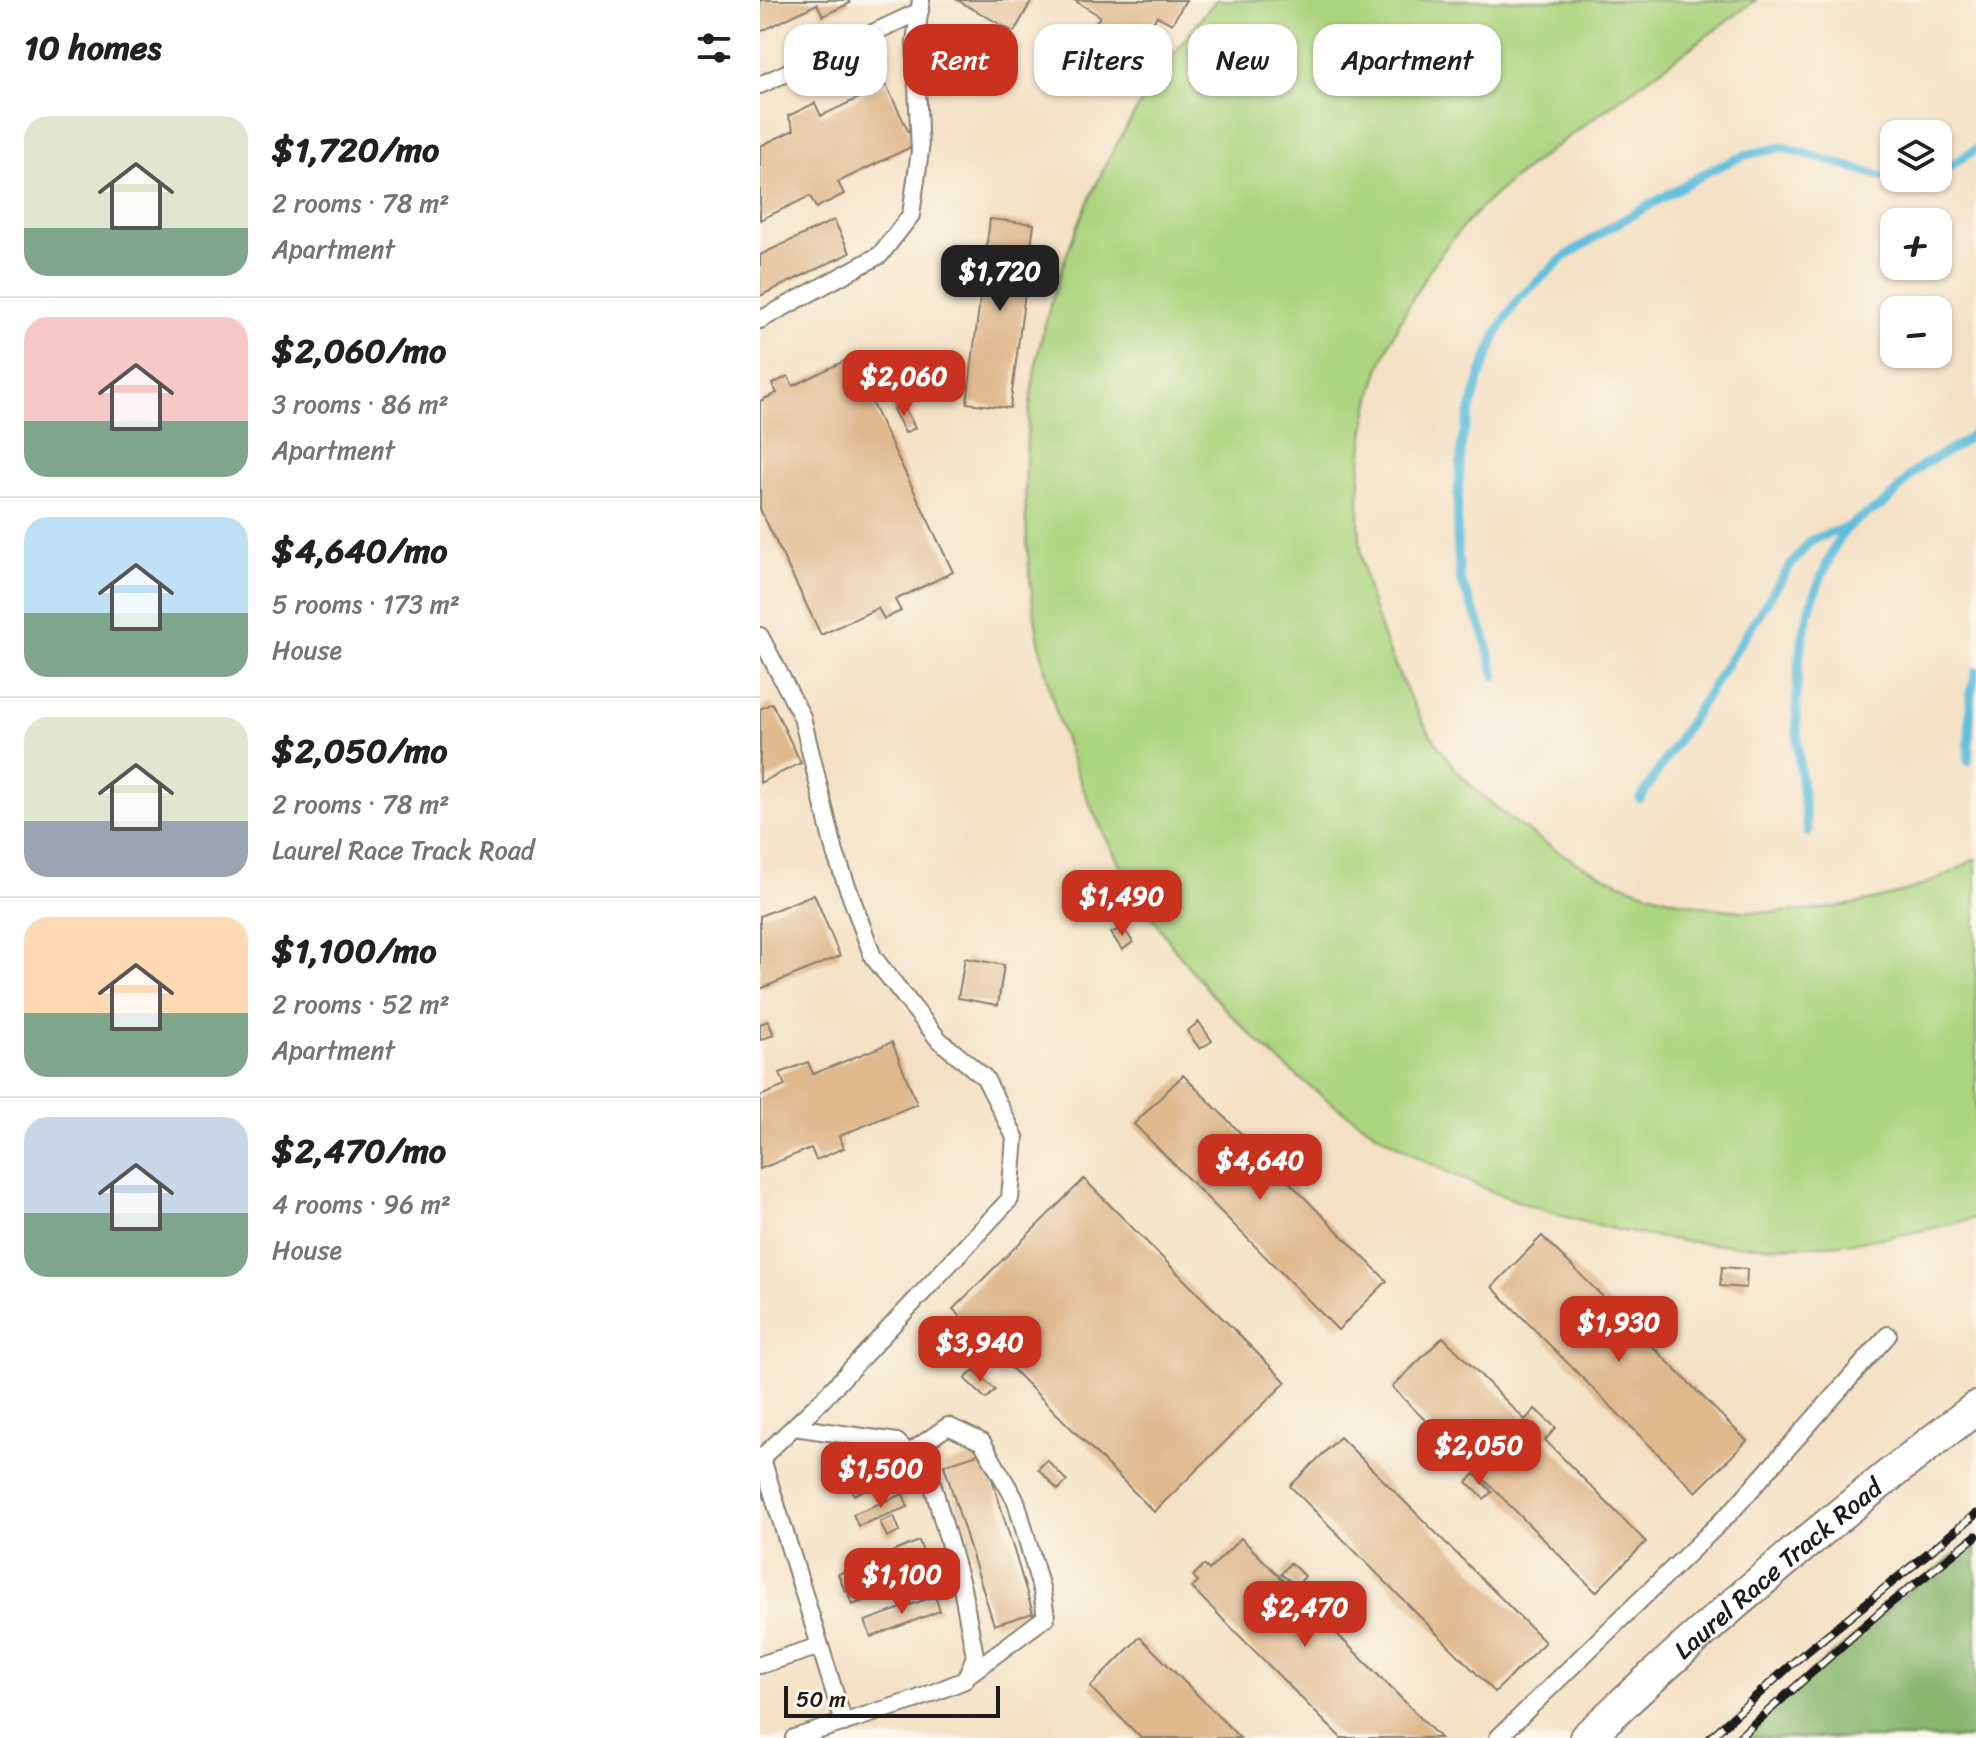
<!DOCTYPE html>
<meta charset="utf-8">
<style>
body{margin:0;font-family:Sriracha,sans-serif;background:#f2f2f2;color:#202124;height:100vh;display:flex;flex-direction:column;font-size:30px;white-space:nowrap}
*{box-sizing:border-box;margin:0}
p{font-size:26px;color:#757577}
.icon{flex:none;width:44px;height:44px;fill:none;stroke:currentColor;stroke-width:2;stroke-linecap:round;stroke-linejoin:round}
.map{position:relative;flex:1;overflow:hidden}
.side{display:flex;flex-direction:column;background:#fff;width:760px}
.side>*{flex:none}
.guide{position:absolute;left:24px;top:24px;width:760px;height:72px;display:flex;gap:16px}
.tools{position:absolute;left:1120px;top:120px;display:grid;gap:16px}
.tools a{display:grid;place-items:center;width:72px;height:72px;border-radius:16px;background:#fff;box-shadow:0 2px 6px #0004;font-size:40px}
.scale{position:absolute;left:24px;bottom:20px;width:216px;box-sizing:border-box;padding-left:8px;border:4px solid #1c1c1c;border-top:0;font-size:22px;line-height:28px;white-space:nowrap;color:#1c1c1c;-webkit-text-stroke:6px #fbf7ec;paint-order:stroke}
.price{position:absolute;translate:-50% -68px;padding:0 18px;border-radius:16px;background:#c8321e;color:#fff;font-size:26px;line-height:52px;filter:drop-shadow(0 2px 4px #0008)}
.price::after{content:'';position:absolute;left:50%;top:48px;width:24px;height:18px;margin-left:-12px;background:inherit;clip-path:polygon(0 0,100% 0,50% 100%)}
.price.current{background:#222;color:#fff}
ul{padding:0;list-style:none}
li{display:flex;align-items:center;gap:24px;height:200px;padding:0 24px}
li+li{border-top:2px solid #e0e0e0}
li span{display:grid;place-items:center;flex:none;width:224px;height:160px;border-radius:24px;color:#555}
li>.icon{margin-inline-start:auto}
span .icon{width:96px;height:96px;fill:#fffc;stroke-width:1}
li b{font-size:34px}
h2{display:flex;justify-content:space-between;align-items:center;height:96px;padding:0 24px;font-size:34px}
.chip{padding:0 28px;border-radius:24px;background:#fff;box-shadow:0 2px 6px #0004;font-size:28px;line-height:72px}
.chip.current{background:#c8321e;color:#fff}
main{display:flex;flex:1;min-height:0}
.map>svg:first-child{display:block}
.green{fill:#acd47e;stroke:#64784d;stroke-width:2}
.forest{fill:#89b66d;stroke:#526944;stroke-width:2}
.lines{fill:none;stroke-linecap:round;stroke-linejoin:round}
.stream{stroke:#5ebedc;stroke-width:9}
.building{fill:#dfb88c}
.service-casing{stroke:#887e70;stroke-width:20}
.minor-casing{stroke:#887e70;stroke-width:36}
.service{stroke:#fff;stroke-width:16}
.minor{stroke:#fff;stroke-width:32}
.rail-casing{stroke:#1c1c1c;stroke-width:9}
.rail{stroke:#fbf7ec;stroke-width:6;stroke-dasharray:18;stroke-linecap:butt}
.labels{text-anchor:middle;stroke-width:7;stroke-linejoin:round;paint-order:stroke}
.street-label{font-size:26px;fill:#1c1c1c;stroke:#fbf7ec}
</style>
<main>
<section class="side">
<h2>10 homes<svg class="icon" aria-label="filters" viewBox="0 0 24 24"><path d="M4 7h16M4 17h16"/><circle cx="9" cy="7" r="2"/><circle cx="15" cy="17" r="2"/></svg></h2>
<ul>
<li><span style="background:linear-gradient(#dfe7d0 70%,#7fa58c 0)"><svg class="icon" aria-label="home" viewBox="0 0 24 24"><path d="M3 11l9-7 9 7M6 9v11h12V9"/></svg></span><div><b>$1,720/mo</b><p>2 rooms · 78 m²</p><p>Apartment</p></div></li>
<li><span style="background:linear-gradient(#f6c9c9 65%,#7fa58c 0)"><svg class="icon" aria-label="home" viewBox="0 0 24 24"><path d="M3 11l9-7 9 7M6 9v11h12V9"/></svg></span><div><b>$2,060/mo</b><p>3 rooms · 86 m²</p><p>Apartment</p></div></li>
<li><span style="background:linear-gradient(#bfe0f5 60%,#7fa58c 0)"><svg class="icon" aria-label="home" viewBox="0 0 24 24"><path d="M3 11l9-7 9 7M6 9v11h12V9"/></svg></span><div><b>$4,640/mo</b><p>5 rooms · 173 m²</p><p>House</p></div></li>
<li><span style="background:linear-gradient(#dfe7d0 65%,#9aa5b1 0)"><svg class="icon" aria-label="home" viewBox="0 0 24 24"><path d="M3 11l9-7 9 7M6 9v11h12V9"/></svg></span><div><b>$2,050/mo</b><p>2 rooms · 78 m²</p><p>Laurel Race Track Road</p></div></li>
<li><span style="background:linear-gradient(#ffd9b3 60%,#7fa58c 0)"><svg class="icon" aria-label="home" viewBox="0 0 24 24"><path d="M3 11l9-7 9 7M6 9v11h12V9"/></svg></span><div><b>$1,100/mo</b><p>2 rooms · 52 m²</p><p>Apartment</p></div></li>
<li><span style="background:linear-gradient(#c9d6e8 60%,#7fa58c 0)"><svg class="icon" aria-label="home" viewBox="0 0 24 24"><path d="M3 11l9-7 9 7M6 9v11h12V9"/></svg></span><div><b>$2,470/mo</b><p>4 rooms · 96 m²</p><p>House</p></div></li>
</ul>
</section>
<div class="map">
<svg width="1216" height="1738" viewBox="0 0 1216 1738">
<rect width="100%" height="100%" fill="#fbf7ec"/>
<filter id="ink" filterUnits="userSpaceOnUse"><feTurbulence type="fractalNoise" baseFrequency=".0125" numOctaves="2"/><feDisplacementMap in="SourceGraphic" scale="16" xChannelSelector="R" yChannelSelector="G"/><feConvolveMatrix kernelMatrix="1 2 1 2 8 2 1 2 1" color-interpolation-filters="sRGB"/></filter>
<filter id="wash" filterUnits="userSpaceOnUse"><feTurbulence type="fractalNoise" baseFrequency=".006" numOctaves="4" result="noise"/><feDisplacementMap in="SourceGraphic" scale="32" xChannelSelector="R" yChannelSelector="G"/><feGaussianBlur stdDeviation="1.8" result="paint"/><feColorMatrix in="noise" values="0 0 0 0 0 0 0 0 0 0 0 0 0 0 0 0 0 1.4 0 .05"/><feComposite in="paint" operator="in"/></filter>
<g filter="url(#wash)">
<rect width="100%" height="100%" fill="#f4e1c5"/>
<path class="green" d="M456,0H996C942,39 888,79 834,118C777,160 716,202 675,262C652,297 625,346 614,386C599,441 593,529 607,585C615,620 629,653 644,685C659,717 678,750 702,776C725,800 752,821 779,839C857,892 947,918 1041,911C1097,907 1169,890 1216,858V1218C1166,1230 1115,1242 1064,1245C647,1270 292,962 267,543C263,474 266,399 283,332C314,207 374,98 456,0Z"/>
<path class="forest" d="M1216,1537V1738H983L1046,1676Z"/>
<g class="lines">
<path class="stream" d="M1178,174L1216,149
M735,676L723,631L700,579L697,538L698,496L702,440L720,376L737,333L757,300L803,258L851,227L949,171L985,155L1023,147L1144,183L1168,178
M1208,761L1211,692L1216,671
M880,799L1028,569L1051,540L1090,526
M1048,832C1035,742 1025,659 1063,573C1070,557 1077,538 1090,526C1100,516 1115,511 1126,502C1139,492 1147,476 1160,467C1178,455 1202,447 1216,430"/>
</g>
<g id="blocks">
<path class="building" d="M0,0H88L90,3L63,16L57,4L0,32Z
M197,0H272L254,32Z
M314,0H426L412,24L397,16L377,49L387,55L366,91L314,60L340,16Z
M126,85L155,145L78,182L84,194L56,208L50,196L0,220V146L34,130L28,116L55,103L61,116Z
M230,219L274,224L250,408L207,403Z
M74,220L90,253L0,296V255Z
M90,358L193,572L135,600L141,611L124,619L118,608L61,635L0,509V401L17,393L12,384L28,376L33,386Z
M143,404L155,428L145,433L133,409Z
M12,703L41,763L0,783V709Z
M54,894L80,956L0,989V916Z
M363,927L373,942L362,950L351,933Z
M205,958L244,965L238,1005L198,998Z
M8,1021L14,1035L0,1040V1024Z
M439,1022L452,1041L440,1049L427,1031Z
M132,1042L157,1104L79,1136L84,1148L56,1160L51,1148L0,1169V1096L25,1086L20,1073L48,1062L53,1074Z
M423,1075L627,1281L578,1330L374,1124Z
M324,1179L526,1382L394,1512L193,1309Z
M782,1236L987,1441L936,1492L732,1287Z
M962,1267L987,1269L986,1288L960,1286Z
M683,1337L765,1420L775,1409L796,1428L785,1440L886,1542L836,1592L632,1387Z
M214,1370L235,1390L226,1399L205,1379Z
M580,1437L785,1642L735,1692L530,1486Z
M224,1452L273,1613L234,1625L184,1465Z
M137,1453L145,1468L94,1495L86,1480Z
M287,1460L307,1481L298,1490L278,1469Z
M715,1474L732,1492L724,1499L707,1482Z
M143,1494L148,1507L98,1526L93,1514Z
M134,1516L140,1531L127,1537L120,1522Z
M481,1538L647,1704L680,1738H581L432,1588L438,1581L433,1576L444,1565L449,1570Z
M159,1541L166,1560L85,1591L78,1574Z
M530,1563L545,1576L537,1586L521,1574Z
M113,1583L118,1596L92,1605L88,1592Z
M175,1596L180,1611L111,1637L105,1621Z
M380,1637L480,1738H381L330,1687Z"/>
</g>
</g>
<g filter="url(#ink)">
<use href="#blocks" fill-opacity="0" stroke="#887e70" stroke-width="2"/>
<g class="lines">
<defs>
<path id="service" d="M0,85L160,11
M0,320L120,255L151,215L160,151L155,42L161,0
M0,636L42,717L75,853L113,957L179,1040L225,1078L255,1137L250,1199L63,1399L0,1459
M149,1453L188,1426L222,1442L256,1501L282,1592L286,1617L208,1675
M2,1459L84,1723
M0,1665L60,1646
M34,1738L155,1700L205,1680L215,1656L202,1588L169,1472L137,1442L34,1427
M738,1738L972,1511L1128,1335"/>
<g id="minor">
<path id="s1" d="M826,1738C949,1622 1081,1510 1216,1408"/>
</g>
</defs>
<use href="#service" class="service-casing"/>
<use href="#minor" class="minor-casing"/>
<use href="#service" class="service"/>
<use href="#minor" class="minor"/>
<defs>
<path id="rail" d="M950,1738L1034,1662L1216,1514
M978,1738L1122,1610L1216,1536"/>
</defs>
<use href="#rail" class="rail-casing"/>
<use href="#rail" class="rail"/>
</g>
</g>
<g class="labels">
<g class="street-label">
<text dy="9" stroke="none"><textPath href="#s1" startOffset="256">Laurel Race Track Road</textPath></text>
</g>
</g>
</svg>
<div class="tools">
<a><svg class="icon" aria-label="layers" viewBox="0 0 24 24"><path d="M12 4l9 5-9 5-9-5zM3 14l9 5 9-5"/></svg></a>
<a>+</a>
<a>−</a>
</div>
<div class="scale">50 m</div>
<b class="price current" style="left:240px;top:313px">$1,720</b>
<b class="price" style="left:144px;top:418px">$2,060</b>
<b class="price" style="left:362px;top:938px">$1,490</b>
<b class="price" style="left:500px;top:1202px">$4,640</b>
<b class="price" style="left:859px;top:1364px">$1,930</b>
<b class="price" style="left:220px;top:1384px">$3,940</b>
<b class="price" style="left:719px;top:1487px">$2,050</b>
<b class="price" style="left:121px;top:1510px">$1,500</b>
<b class="price" style="left:142px;top:1616px">$1,100</b>
<b class="price" style="left:545px;top:1649px">$2,470</b>
<div class="guide">
<a class="chip">Buy</a>
<a class="chip current">Rent</a>
<a class="chip">Filters</a>
<a class="chip">New</a>
<a class="chip">Apartment</a>
</div>
</div>
</main>
